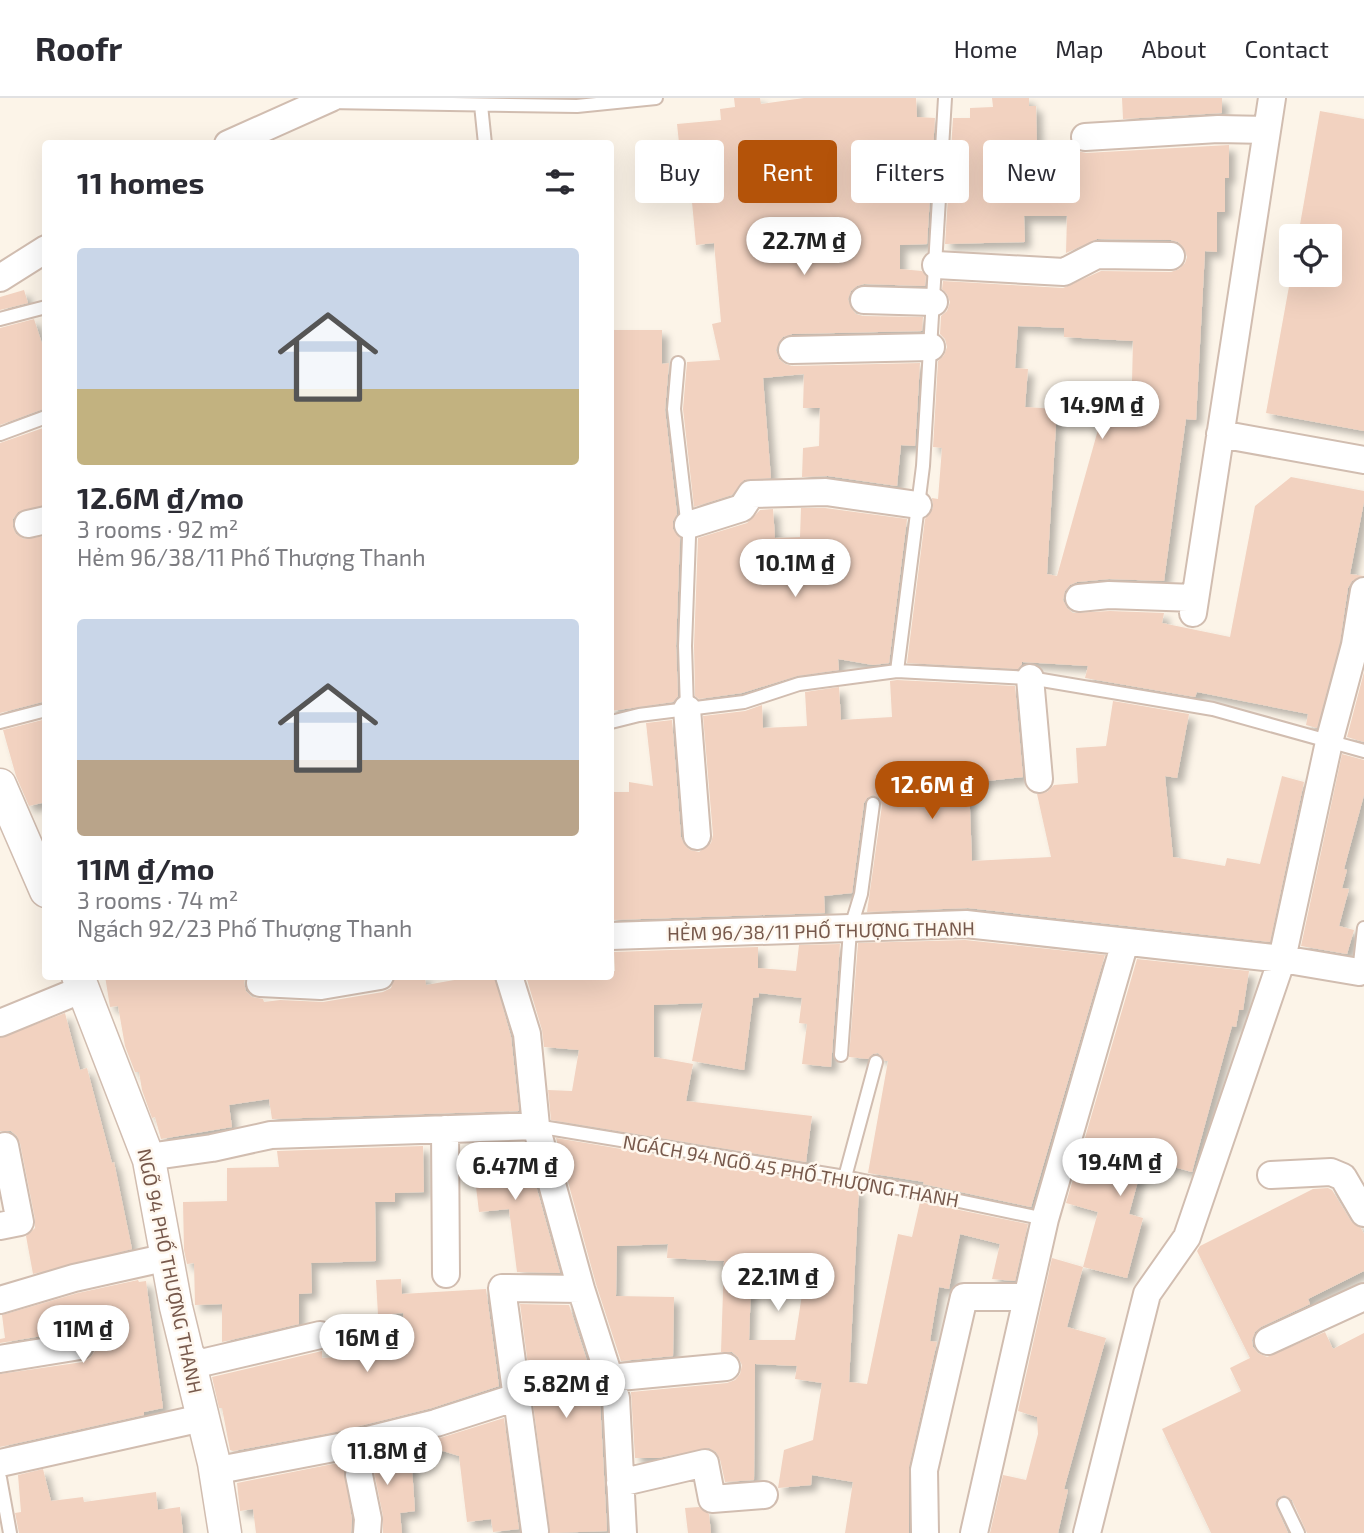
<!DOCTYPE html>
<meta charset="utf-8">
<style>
body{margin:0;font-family:"Exo 2",sans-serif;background:#f7f7f7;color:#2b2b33;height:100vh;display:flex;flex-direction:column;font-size:26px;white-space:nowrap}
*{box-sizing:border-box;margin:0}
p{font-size:23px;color:#7c7c81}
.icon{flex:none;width:38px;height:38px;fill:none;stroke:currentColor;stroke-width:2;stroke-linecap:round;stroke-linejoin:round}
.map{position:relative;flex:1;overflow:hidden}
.details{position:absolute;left:42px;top:42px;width:572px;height:840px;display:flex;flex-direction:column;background:#fff;border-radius:7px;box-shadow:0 7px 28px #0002}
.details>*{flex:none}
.banner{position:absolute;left:635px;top:42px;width:623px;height:63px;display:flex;gap:14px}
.tools{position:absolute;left:1279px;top:126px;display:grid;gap:14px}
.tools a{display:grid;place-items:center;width:63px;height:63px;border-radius:7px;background:#fff;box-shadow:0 7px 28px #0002;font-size:35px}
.price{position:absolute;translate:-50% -60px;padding:0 16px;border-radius:24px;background:#fff;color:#222;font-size:23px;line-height:46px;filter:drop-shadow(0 2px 4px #0008)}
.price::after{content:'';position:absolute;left:50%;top:42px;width:21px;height:16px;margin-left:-10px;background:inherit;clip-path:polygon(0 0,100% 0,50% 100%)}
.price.selected{background:#b45309;color:#fff}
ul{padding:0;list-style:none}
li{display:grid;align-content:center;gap:14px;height:371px;padding:0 35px}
li span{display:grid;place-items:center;height:217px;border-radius:7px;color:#555}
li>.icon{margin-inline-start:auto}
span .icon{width:126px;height:126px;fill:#fffc;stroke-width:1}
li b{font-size:30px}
h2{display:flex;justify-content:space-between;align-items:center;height:84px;padding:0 35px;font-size:30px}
.tag{padding:0 24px;border-radius:7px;background:#fff;box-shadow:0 7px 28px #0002;font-size:24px;line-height:63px}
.tag.selected{background:#b45309;color:#fff}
header{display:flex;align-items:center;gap:42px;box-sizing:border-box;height:98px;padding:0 35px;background:#fff;border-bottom:2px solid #e1e1e2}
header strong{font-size:33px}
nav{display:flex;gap:38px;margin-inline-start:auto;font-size:24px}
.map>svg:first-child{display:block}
.building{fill:#f2d2c0;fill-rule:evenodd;filter:url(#shadow)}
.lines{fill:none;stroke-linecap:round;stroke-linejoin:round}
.service-casing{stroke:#d1bdb0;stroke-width:16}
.minor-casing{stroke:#d1bdb0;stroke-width:30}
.tertiary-casing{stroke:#d1bdb0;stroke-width:35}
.service{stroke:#fff;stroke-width:12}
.minor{stroke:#fff;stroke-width:26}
.tertiary{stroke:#fff;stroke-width:32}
.labels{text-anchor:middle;stroke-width:5;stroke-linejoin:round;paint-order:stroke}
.street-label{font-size:19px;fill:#77594c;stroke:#fff8ef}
</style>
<header>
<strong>Roofr</strong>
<nav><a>Home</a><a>Map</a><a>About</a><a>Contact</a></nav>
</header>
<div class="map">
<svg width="1364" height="1435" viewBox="0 0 1364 1435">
<defs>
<filter id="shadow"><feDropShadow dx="6" dy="6" stdDeviation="3.5" flood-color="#0004"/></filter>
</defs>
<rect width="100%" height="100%" fill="#fcf4e8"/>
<path class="building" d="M734,0H760L761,6L804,0H916L917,19L935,20L927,146L900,147V171L922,173L926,178L925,188L864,186L857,188L851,193L848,201L851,210L856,216L863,218L923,219L922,233L792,236L783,239L779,244L776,252L779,261L785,266L792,268L920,265L915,348L901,347L897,388L828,378L802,379L803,350L819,348L820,310H803L804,276L763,280L771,380L744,382L732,397L694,409L683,311L687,264L720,262L712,226L721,224L714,145L696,147L689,72L682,73L677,26L721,22L720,11L735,9ZM802,51L803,92L758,96L754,54Z
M992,0H1029V8H1036L1037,48H1072L1077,53L1086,55L1229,47V80H1225V114H1217V154L1205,153L1196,322L1186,321L1164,483L1109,481L1077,484L1070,487L1065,493L1063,502L1067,510L1073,515L1110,513L1164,515L1162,525L1230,539L1255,408L1291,379L1364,393V404L1350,476L1364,478L1352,483L1348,490L1340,544L1317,630L1306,627L1308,616L1197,594L1195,599L1085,580L1088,568L1022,564V566L1018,571L907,565L925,421L933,410L932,400L938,401L942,350L933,349L938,263L944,257L947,249L945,241L940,236L941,218L947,213L950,204L947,196L942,191L943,183L1063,190L1101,173L1171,174L1179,171L1185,165L1187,159L1184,150L1178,144L1171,142L1097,141L1066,155L1067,118H1024L1025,144L945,146L953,20H970V10L993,9ZM1018,228L1064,230V239L1133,243L1132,284L1126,283L1124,320L1103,314L1057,478L1047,476L1057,311L1025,309L1028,271L1015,270Z
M1122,0H1222V15L1123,21Z
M1320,13L1364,21V333L1266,315L1292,172V177H1330V138H1298Z
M24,192L28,205L0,212V199Z
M34,221L46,258V310L0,327V230Z
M611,232H662V266L669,265L665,312L677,416L673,423V431L680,440L676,548L678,598L673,604L611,613Z
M46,329V407L18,414L13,421V429L16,436L24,441L46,438V603L0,615V345Z
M801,410H825L907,421L889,565L873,567L838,561L839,572L797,578L742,595L699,601L695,598L694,548L698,440L747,425L760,412L773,411L775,440L800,439Z
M1364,574V644L1347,639Z
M897,582L1015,588L1023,679L969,685L972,763L1051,759L1037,696L1047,694L1054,687L1078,685L1076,650L1106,648L1113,603L1189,616L1177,680L1165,678L1173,759L1225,768L1227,760L1260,766L1282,678L1304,684L1270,844L968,810L867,814L882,707L879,700L873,697L867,700L864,705L852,795L824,798L825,815L611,822V694H629V684L653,688L646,625L672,622L681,739L684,746L690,752L699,754L711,745L713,737L703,618L745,613L762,607L763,630L807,628L805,594L839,589L841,622L892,619L890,583Z
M46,621V704L29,708L16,678L3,632Z
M1342,656L1364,662V697L1344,771L1347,772L1342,790L1349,791L1339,828L1354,832L1347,856L1301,848Z
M965,842L1105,857L1031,1109L923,1086L924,1084L868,1075L888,963H885L878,955L873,956L868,961L849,959L858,845Z
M840,846L831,969L802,966L807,926L799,925L802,900L759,895V899L753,900L744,972L692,963L703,905L654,907V959L693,966L686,1003L812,1018L806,1064L551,1022L548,992L572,993L579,952L544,949L542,932L526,878H611V874L615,873L614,854L758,849V870L796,873L799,847Z
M1137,861L1249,873L1243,912H1239L1236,929L1232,928L1192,1074L1144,1061L1129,1116L1143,1120L1127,1180L1083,1169L1067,1229L1106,1240L1064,1391L1068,1392L1058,1435H990L1003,1377L1026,1382L1038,1336L1037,1319L1018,1313L1052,1160L1083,1169L1098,1114L1066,1105Z
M105,878H246L244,885L246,893L252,899L263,901L264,904L280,902L323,904L383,894L391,890L395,878H425L426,887L477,878H494L511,939L519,1013L272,1021L269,1001L229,1007L232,1029L161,1041L155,1019L152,1020L142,992L139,974H135L125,948L118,908L110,909Z
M65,915L80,972L87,970L112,1065L114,1064L132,1151L33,1176L26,1138L35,1130V1121L20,1045L17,1038L11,1033H0V940Z
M556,1040L859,1091L849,1284L867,1286L898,1136L912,1139L920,1104L1028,1126L1015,1183L992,1181L1000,1146L960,1136L949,1191L939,1189L930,1243L937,1244L909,1369V1435H845L853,1384L812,1377L811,1387L778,1390L784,1352L813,1342L822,1285L795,1281L797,1268L755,1266L754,1382L725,1384L720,1361L716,1354L709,1350L658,1360H635L631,1294L727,1285L735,1282L740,1276L742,1267L738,1259L732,1254H721L724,1163L667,1160L668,1146L617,1148L616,1198L674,1199L673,1258L621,1263L596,1186ZM752,1162L806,1170L795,1242H749Z
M524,1044L560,1175L517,1174L509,1111L479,1114L471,1046Z
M423,1048L424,1094L395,1095V1104H375L376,1163L311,1165L312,1195L299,1196V1226L222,1244V1206L195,1207L194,1165L187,1166L184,1152L183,1104L227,1103V1070L279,1069L277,1053Z
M1328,1090L1332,1092L1351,1123L1361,1130L1364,1136V1173L1308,1201L1310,1206L1261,1229L1255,1234L1252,1242L1253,1249L1258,1255L1267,1259L1325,1234L1333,1251L1364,1235V1435H1307L1292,1402L1284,1397L1277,1401L1275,1406L1288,1435H1211L1162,1331L1241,1293L1230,1270L1250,1260L1197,1153L1200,1148L1313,1091Z
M401,1181L402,1196L486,1191L499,1288L432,1310L336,1334L233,1353L230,1352L222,1310H219L212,1279L322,1253V1260L406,1255L403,1213V1215L378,1217L376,1182Z
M138,1182L139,1184L146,1183L163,1310L144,1314V1317L0,1349V1276L83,1264L90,1260L95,1253L96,1246L92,1238L86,1234L78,1232L0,1245V1241L5,1240L2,1217L78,1195Z
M520,1206L569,1207L600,1303L607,1433L550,1435Z
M504,1320L519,1431L493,1434L491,1421L467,1424L459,1358L443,1353L411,1356L415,1413L400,1415L402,1435H383V1418L374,1374L370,1366L363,1362H357L349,1365L344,1373L352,1422L351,1435H256L253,1411L240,1413L237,1385L343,1364L440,1340Z
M43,1371L51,1403L83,1399L84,1404L156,1394L158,1412L180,1409L183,1435H19L15,1415L21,1414L18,1377Z
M699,1409L709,1416L711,1435H688L685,1410Z"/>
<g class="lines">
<defs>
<path id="service" d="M328,4L577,8L656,0
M481,7L485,46
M0,221L46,209
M678,265L674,311L689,439L685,548L687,611
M0,336L46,319
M897,573L923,368L945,0
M0,624L46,612
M611,624L639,617L744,604L799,586L897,573L1030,580L1213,611L1364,653
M1361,877L1359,874L1364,830
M841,957L850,832L861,796L873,706
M536,1028L845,1079L1045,1121
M845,1079L876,964
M0,1380L10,1435
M1284,1406L1298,1435"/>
<path id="minor" d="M1085,39L1218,31L1267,32
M228,46L331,0
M936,167L1064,174L1097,157L1171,158
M0,180L46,151
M864,202L934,204
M792,252L931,249
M1220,336L1364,362
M28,426L46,422
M688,427L742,410L751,396L826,394L918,407
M1079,500L1109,497L1195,500
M1193,515L1272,0
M1030,580L1039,681
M687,611L697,738
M611,838L966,826L1282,861L1359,874
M509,878L527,936L536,1028L581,1191L616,1300L623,1435
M260,885L321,888L380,878
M0,925L83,891
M445,1031L446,1176
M149,1062L155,1058L212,1050L271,1037L536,1028
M1271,1077L1331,1074L1343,1079L1364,1115
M0,1128L20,1124L5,1048
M0,1202L74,1180L168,1159
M1268,1243L1364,1199
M186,1254L201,1265L320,1237
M0,1261L80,1248
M609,1280L726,1269
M0,1365L202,1320
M214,1365L224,1371L339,1349L436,1325L517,1299
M359,1377L368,1421L367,1435
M620,1385L705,1365L712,1401L764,1397
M535,1433L502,1190L581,1191
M925,1435L924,1372L964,1199H1026
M974,1435L1045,1121L1125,844
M1087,1435L1147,1196L1187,1139L1282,861L1329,644L1355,547L1364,493"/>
<path id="tertiary" d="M0,687L46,793
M78,878L149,1062L176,1209L214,1365L225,1435"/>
</defs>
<use href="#service" class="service-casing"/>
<use href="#minor" class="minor-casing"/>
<use href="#tertiary" class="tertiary-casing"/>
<use href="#service" class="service"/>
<use href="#minor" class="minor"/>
<use href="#tertiary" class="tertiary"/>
</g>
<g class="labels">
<g class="street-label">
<text transform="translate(821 833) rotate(-1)" y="7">HẺM 96/38/11 PHỐ THƯỢNG THANH</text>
<text transform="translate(791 1073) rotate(10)" y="7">NGÁCH 94 NGÕ 45 PHỐ THƯỢNG THANH</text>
<text transform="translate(170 1173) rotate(78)" y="7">NGÕ 94 PHỐ THƯỢNG THANH</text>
</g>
</g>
</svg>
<div class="tools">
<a><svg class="icon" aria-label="locate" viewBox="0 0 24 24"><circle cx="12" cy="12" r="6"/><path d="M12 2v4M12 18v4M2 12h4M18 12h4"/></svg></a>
</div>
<b class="price" style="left:804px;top:179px">22.7M ₫</b>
<b class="price" style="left:1102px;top:343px">14.9M ₫</b>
<b class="price" style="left:795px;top:501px">10.1M ₫</b>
<b class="price selected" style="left:932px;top:723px">12.6M ₫</b>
<b class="price" style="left:1120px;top:1100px">19.4M ₫</b>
<b class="price" style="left:515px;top:1104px">6.47M ₫</b>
<b class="price" style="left:778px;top:1215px">22.1M ₫</b>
<b class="price" style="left:83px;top:1267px">11M ₫</b>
<b class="price" style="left:367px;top:1276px">16M ₫</b>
<b class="price" style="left:566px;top:1322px">5.82M ₫</b>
<b class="price" style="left:387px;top:1389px">11.8M ₫</b>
<div class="banner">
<a class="tag">Buy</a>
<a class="tag selected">Rent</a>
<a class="tag">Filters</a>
<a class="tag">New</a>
</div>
<section class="details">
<h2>11 homes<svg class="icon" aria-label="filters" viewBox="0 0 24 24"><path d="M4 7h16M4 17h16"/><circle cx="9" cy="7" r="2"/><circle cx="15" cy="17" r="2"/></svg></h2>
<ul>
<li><span style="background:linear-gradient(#c9d6e8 65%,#c2b280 0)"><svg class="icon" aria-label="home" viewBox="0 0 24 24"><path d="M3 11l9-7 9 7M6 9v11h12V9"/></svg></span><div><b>12.6M ₫/mo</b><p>3 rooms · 92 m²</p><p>Hẻm 96/38/11 Phố Thượng Thanh</p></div></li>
<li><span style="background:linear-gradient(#c9d6e8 65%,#b9a48a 0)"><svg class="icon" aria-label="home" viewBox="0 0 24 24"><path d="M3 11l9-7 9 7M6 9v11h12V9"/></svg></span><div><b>11M ₫/mo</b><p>3 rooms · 74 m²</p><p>Ngách 92/23 Phố Thượng Thanh</p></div></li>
</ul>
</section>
</div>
